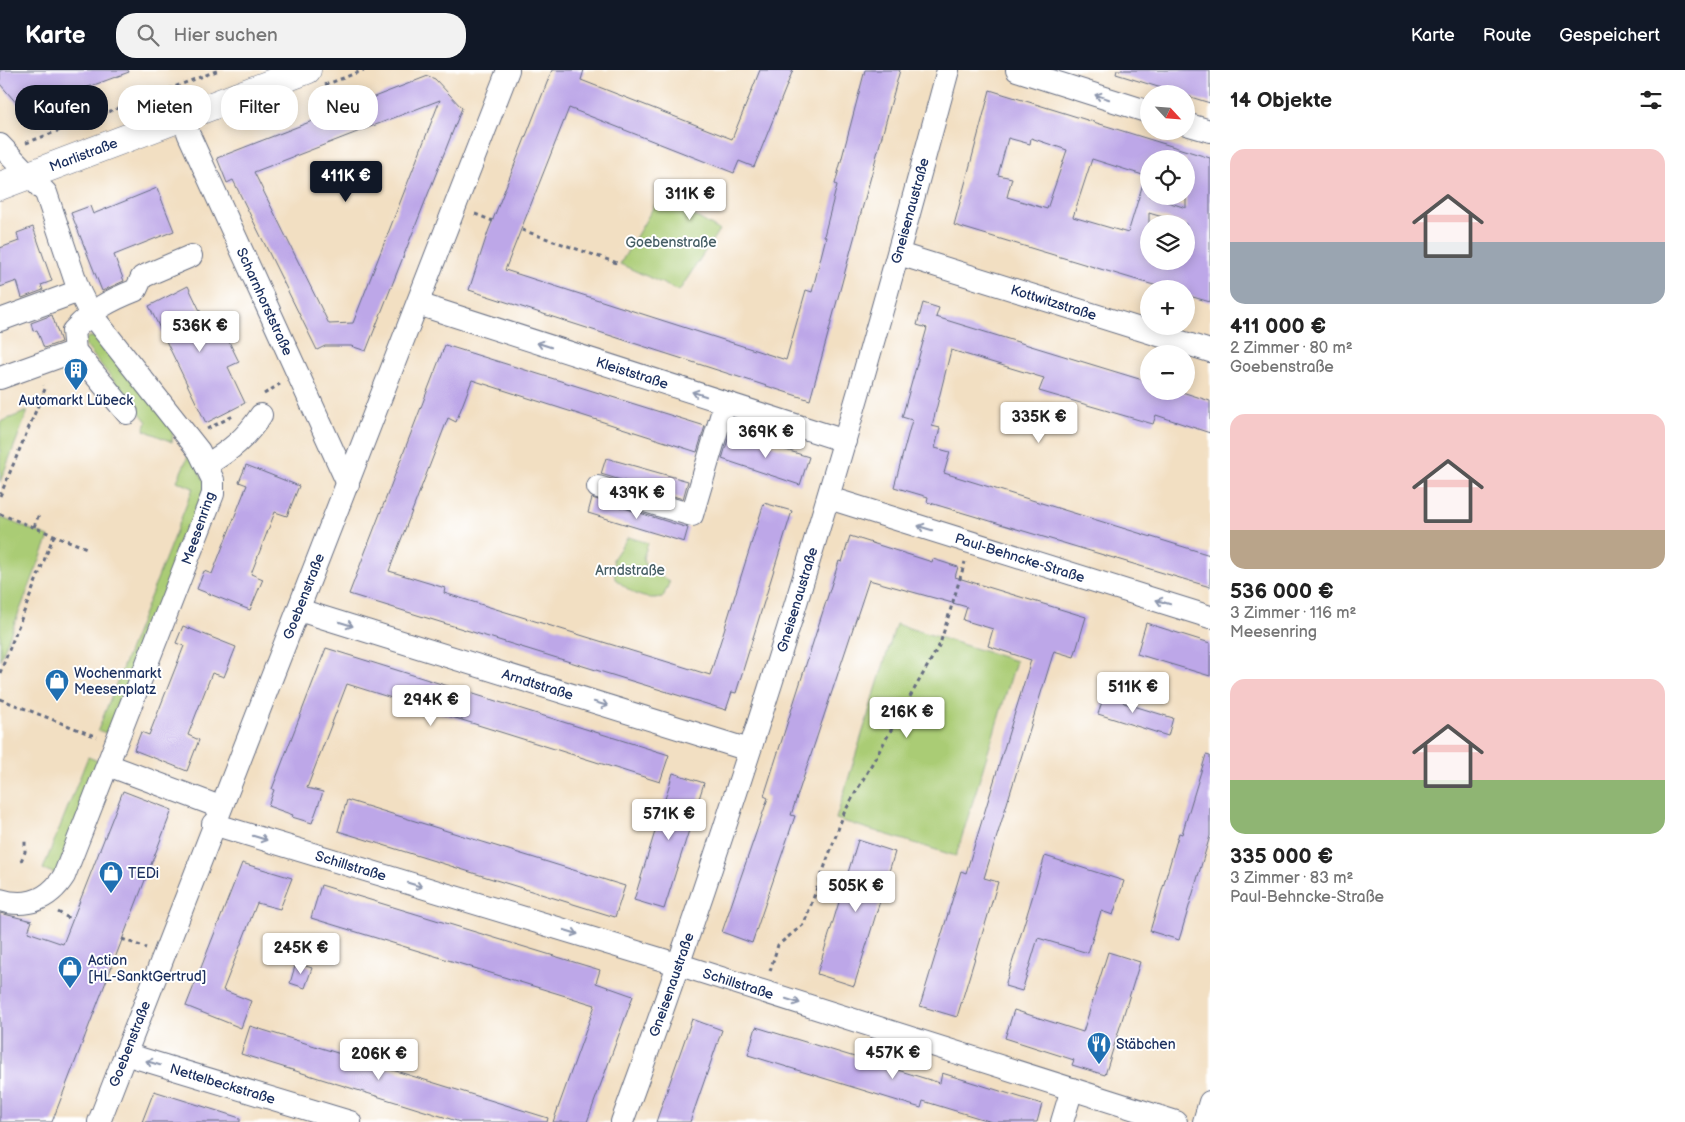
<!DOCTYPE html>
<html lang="de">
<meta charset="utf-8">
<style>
body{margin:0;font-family:"Balsamiq Sans",sans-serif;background:#f2f2f2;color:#222;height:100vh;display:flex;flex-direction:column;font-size:19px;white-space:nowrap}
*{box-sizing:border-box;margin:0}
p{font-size:16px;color:#767676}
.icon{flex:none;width:28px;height:28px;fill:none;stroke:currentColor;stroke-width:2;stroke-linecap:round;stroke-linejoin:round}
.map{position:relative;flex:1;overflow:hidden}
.panel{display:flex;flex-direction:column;background:#fff;width:475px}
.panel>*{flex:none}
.top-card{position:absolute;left:15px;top:15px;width:475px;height:45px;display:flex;gap:10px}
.needle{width:32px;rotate:116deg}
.fabs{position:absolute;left:1140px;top:15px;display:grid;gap:10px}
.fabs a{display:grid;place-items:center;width:55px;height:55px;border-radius:50%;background:#fff;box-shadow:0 2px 12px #0003;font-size:25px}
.price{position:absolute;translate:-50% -42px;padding:0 11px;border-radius:5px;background:#fff;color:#222;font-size:16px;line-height:32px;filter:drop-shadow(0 1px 2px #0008)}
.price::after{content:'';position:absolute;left:50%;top:30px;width:15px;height:11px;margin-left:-8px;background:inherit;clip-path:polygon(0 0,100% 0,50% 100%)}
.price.on{background:#111827;color:#fff}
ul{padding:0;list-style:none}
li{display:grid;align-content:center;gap:10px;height:265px;padding:0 20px}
li span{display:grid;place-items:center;height:155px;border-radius:15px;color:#555}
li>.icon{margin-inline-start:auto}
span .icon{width:90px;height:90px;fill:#fffc;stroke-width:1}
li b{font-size:21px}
h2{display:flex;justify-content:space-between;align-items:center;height:60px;padding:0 20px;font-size:21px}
.chip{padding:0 18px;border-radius:20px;background:#fff;box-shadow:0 2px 12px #0003;font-size:18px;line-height:45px}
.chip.on{background:#111827;color:#fff}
header{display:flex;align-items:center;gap:30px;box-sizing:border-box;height:70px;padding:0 25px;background:#111827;color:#fff}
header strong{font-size:24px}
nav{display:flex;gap:28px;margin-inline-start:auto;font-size:18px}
.search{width:350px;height:45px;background:#f2f2f2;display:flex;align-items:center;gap:12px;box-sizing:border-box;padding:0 18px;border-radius:20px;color:#767676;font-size:19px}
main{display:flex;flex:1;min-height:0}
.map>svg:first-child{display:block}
.green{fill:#aacc75;stroke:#627e6a}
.building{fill:#bda7e8;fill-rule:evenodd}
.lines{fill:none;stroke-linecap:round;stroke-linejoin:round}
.minor-casing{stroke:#666d81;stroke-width:24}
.major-casing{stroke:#666d81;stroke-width:29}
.path{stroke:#666d81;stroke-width:3;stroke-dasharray:4 4;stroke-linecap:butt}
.minor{stroke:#fff;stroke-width:22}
.major{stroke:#fff;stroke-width:28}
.oneway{stroke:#8d97ae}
.labels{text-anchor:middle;stroke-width:4;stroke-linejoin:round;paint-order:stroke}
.street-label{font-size:14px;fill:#1b2f5e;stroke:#fff}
.park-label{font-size:14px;fill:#465e65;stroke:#fff}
.poi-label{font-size:14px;fill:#1b2f5e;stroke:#fff;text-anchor:start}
</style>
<header>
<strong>Karte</strong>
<div class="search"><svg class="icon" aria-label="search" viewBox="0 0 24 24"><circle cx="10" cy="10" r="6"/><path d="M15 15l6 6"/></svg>Hier suchen</div>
<nav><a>Karte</a><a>Route</a><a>Gespeichert</a></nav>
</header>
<main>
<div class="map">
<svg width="1210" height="1052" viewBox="0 0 1210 1052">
<rect width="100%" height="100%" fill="#fff"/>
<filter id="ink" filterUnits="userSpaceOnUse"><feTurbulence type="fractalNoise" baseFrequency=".02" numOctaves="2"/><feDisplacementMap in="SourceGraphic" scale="10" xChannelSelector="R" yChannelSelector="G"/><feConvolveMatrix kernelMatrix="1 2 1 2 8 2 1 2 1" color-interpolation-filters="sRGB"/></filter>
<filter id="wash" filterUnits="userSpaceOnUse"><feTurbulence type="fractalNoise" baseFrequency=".0096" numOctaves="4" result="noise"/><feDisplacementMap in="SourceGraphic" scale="20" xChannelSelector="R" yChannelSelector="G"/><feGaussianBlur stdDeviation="1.12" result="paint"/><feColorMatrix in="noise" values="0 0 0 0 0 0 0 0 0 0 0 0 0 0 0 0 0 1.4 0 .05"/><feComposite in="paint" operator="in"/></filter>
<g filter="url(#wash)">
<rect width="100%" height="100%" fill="#f2dfc2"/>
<path class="green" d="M660,126L719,160L679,221L620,194Z
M88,267H97L173,360L172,372L144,360L147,352L86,276L85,270Z
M28,341L0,412V352Z
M189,384L206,414L111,665L98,660L193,418L177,411Z
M0,447L49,467L0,590Z
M628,467L648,473L643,488L647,500L670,511L663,527C640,531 632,522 615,509L613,489Z
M896,554L1016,591L956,786L836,749Z
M88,687L98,691L56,804L43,799Z"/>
<g id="blocks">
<path class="building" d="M0,0H128L129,2L56,29L25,43L0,14Z
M552,0H584L581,10L732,69L760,0H793L754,97L739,91L734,103L569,38L505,200L786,290L806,220L812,222L826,167L824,166L837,115L835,114L865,0H900L810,330L469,220L488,162Z
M1117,0H1210V33L1116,4Z
M428,6L435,9L462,38L366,281L351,276H325L317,280L233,110L227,113L217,88ZM440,30L353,253L329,254L254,102Z
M990,20L1210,88V232L1186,225V219H1167L954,155ZM1008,68L1030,74L1031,68L1067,80L1047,139L1007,127L1012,108L998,105ZM1092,89L1149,107V89H1186V138L1149,126V108L1145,107L1128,163L1073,147ZM1149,143L1186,154V191H1149Z
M157,118L174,161L114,185L124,211L102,221L71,143L90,136L93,144Z
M33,157L52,211L41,215L43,220L22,228L17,211L0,217V178L19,171L17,163Z
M188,216L204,249L215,243L239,292L228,297L245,333L206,353L149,236Z
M923,233L939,238L936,247L1149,312V321H1179L1210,331V363L1156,345L1153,354L1039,321L1044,308L951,280L932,356L940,358L935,378L950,382L944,403L1210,485V517L927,432L928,427L894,417L912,350L902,347L927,258L917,255Z
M52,245L61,272L44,278L37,260L33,261L31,253Z
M445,275L705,356L697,382L472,310L456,352L448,348L389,501L445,518L444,523L710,605L764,433L792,441L736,623L732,622L726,640L349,524Z
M730,363L809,387L800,415L722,389Z
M606,388L688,411L683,429L601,404Z
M246,395L299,416L287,446L275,442L251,504L263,509L250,540L197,519L204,501L212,504L247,415L239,412Z
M592,428L688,458L684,472L588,443Z
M850,466L932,492L933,489L958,497L955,507L1086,547L1074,587L1054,581L984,808L998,812L957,947L920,936L961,801L966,803L1031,590L988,576L993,559L963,550L967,537L869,510L791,745L795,746L752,873L722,862L768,728L764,726L839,491L842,492Z
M1146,553L1210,573V606L1137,584Z
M183,556L236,577L224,607L212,603L188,665L199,670L187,701L134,680L141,662L149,665L184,576L176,573Z
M326,578L669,685L660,712L347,614L307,718L323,722L312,753L292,747L293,745L268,736L274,720L272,719Z
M1108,613L1124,633L1173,648L1168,666L1098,644Z
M1206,685L1210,686V766L1179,870L1150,861L1179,763L1182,764Z
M673,703L704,713L664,839L634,830Z
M123,721L172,740L52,1052H0V843L32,851L28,862L63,874Z
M347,730L625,816L615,847L338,761Z
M858,770L895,782L854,916L817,904Z
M1045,786L1124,811L1113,845L1101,841L1088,883L1038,868L1022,921L1005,916Z
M242,793L292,808L280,839L257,833L223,920L251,931L241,958L186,936Z
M321,815L600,900L596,913L633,926L587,1052H553L595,935L311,848Z
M1108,882L1140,892L1105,1005L1072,995L1074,990L1005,968L1014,940L1083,962Z
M296,893L312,898L305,918L290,913Z
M692,949L722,960L690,1052H656Z
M250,956L548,1048L547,1052H460L241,984Z
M756,957L940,1013L942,1003L1042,1034L1037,1052H992L923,1031L921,1038L748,985Z
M154,1021L240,1048V1052H142Z"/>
</g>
</g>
<g filter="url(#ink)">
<use href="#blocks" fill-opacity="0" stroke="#666d81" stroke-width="1"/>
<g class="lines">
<defs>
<g id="minor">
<path d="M1017,0L1149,42"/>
<path id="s1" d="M183,48L189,65L348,414"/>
<path d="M1186,54L1210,61"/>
<path d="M0,75L46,123L79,221L90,243L199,381L213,410V424L64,806C49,830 26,838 0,830"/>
<path id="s2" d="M899,184L1210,281"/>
<path id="s3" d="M418,234L845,371"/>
<path d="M0,250L79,221"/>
<path d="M0,308L75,281"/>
<path d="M127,343L75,281L73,261C94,239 108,231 136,220L142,207L191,186"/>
<path d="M206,395C230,381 246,368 261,345"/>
<path d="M598,417L692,445L725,333"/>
<path id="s4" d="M829,428L1210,547"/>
<path id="s5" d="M299,540L749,680"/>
<path d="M108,695L220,737"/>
<path id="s6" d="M213,754L680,895L1176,1052"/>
<path id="s7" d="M125,984L350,1052"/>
<path id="s8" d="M99,1052L508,0"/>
<path id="s9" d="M622,1052C749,707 853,355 948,0"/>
<path d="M1062,1052L1072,1019"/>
<path d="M1204,1052L1210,1032"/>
</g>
<g id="major">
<path id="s10" d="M0,116L307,0"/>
</g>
</defs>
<use href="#minor" class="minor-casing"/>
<use href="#major" class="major-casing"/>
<path class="path" d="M325,15L364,0
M26,73L219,0
M475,144L493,151
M522,160L620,194
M264,324L280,314
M207,359L233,346
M0,426L45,319L44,315
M0,444L89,479
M34,457L39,444
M0,603L54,465
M0,629L97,667
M21,791L25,782V768
M58,842L72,850
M122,869L146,878
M770,901L778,875L804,854L844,743L940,574L965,492"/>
<use href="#minor" class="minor"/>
<use href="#major" class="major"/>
</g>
<defs><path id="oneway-shaft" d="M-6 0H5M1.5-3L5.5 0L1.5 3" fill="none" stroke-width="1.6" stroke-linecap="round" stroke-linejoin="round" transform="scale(1.25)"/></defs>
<g class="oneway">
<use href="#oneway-shaft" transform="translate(1102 27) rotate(-162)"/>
<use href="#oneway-shaft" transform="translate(544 275) rotate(-162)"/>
<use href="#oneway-shaft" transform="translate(699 324) rotate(-162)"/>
<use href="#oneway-shaft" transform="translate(925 458) rotate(-163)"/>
<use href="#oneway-shaft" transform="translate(1163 532) rotate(-163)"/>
<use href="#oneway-shaft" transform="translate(346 554) rotate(17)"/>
<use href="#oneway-shaft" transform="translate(601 634) rotate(17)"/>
<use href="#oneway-shaft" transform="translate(260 768) rotate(17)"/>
<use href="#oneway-shaft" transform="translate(415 815) rotate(17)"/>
<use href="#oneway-shaft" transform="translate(571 862) rotate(17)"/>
<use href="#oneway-shaft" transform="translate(793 931) rotate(18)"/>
<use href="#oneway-shaft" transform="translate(153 993) rotate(-163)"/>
</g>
</g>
<defs>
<symbol id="building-pin" viewBox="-11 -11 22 30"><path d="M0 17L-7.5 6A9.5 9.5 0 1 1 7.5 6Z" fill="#1f6fb2" stroke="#fff"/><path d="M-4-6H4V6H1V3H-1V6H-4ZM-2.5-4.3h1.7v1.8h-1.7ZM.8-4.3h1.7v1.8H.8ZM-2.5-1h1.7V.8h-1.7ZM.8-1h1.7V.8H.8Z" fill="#fff"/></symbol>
<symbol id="shop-pin" viewBox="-11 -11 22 30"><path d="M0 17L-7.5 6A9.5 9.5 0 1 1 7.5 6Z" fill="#1f6fb2" stroke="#fff"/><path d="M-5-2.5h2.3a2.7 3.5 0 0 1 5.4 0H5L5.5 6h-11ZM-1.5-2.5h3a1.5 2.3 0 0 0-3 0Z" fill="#fff"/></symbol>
<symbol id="restaurant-pin" viewBox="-11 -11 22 30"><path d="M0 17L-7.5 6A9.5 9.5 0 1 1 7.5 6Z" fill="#1f6fb2" stroke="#fff"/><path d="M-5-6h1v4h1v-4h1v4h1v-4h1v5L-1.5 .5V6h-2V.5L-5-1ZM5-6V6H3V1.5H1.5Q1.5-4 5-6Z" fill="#fff"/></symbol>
</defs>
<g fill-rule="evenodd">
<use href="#building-pin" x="62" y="286" width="28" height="38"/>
<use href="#shop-pin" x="43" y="597" width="28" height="38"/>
<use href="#shop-pin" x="97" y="789" width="28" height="38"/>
<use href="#shop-pin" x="56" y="884" width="28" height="38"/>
<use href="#restaurant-pin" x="1085" y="960" width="28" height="38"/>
</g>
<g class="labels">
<g class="street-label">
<text dy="5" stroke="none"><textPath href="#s10" startOffset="89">Marlistraße</textPath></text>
<text dy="5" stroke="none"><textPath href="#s9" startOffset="956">Gneisenaustraße</textPath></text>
<text dy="5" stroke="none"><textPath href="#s1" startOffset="201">Scharnhorststraße</textPath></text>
<text dy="5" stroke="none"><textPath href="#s2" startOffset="162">Kottwitzstraße</textPath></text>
<text dy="5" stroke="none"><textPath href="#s3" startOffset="225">Kleiststraße</textPath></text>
<text transform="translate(198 458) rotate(-71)" y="5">Meesenring</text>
<text dy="5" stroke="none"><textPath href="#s4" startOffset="200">Paul-Behncke-Straße</textPath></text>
<text dy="5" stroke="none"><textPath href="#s8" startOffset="564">Goebenstraße</textPath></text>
<text dy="5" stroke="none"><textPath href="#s9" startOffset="551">Gneisenaustraße</textPath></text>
<text dy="5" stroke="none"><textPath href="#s5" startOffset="250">Arndtstraße</textPath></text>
<text dy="5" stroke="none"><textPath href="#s6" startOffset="144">Schillstraße</textPath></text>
<text dy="5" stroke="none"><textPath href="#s6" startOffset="549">Schillstraße</textPath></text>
<text dy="5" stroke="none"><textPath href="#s9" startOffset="146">Gneisenaustraße</textPath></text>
<text dy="5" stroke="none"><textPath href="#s8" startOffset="84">Goebenstraße</textPath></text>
<text dy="5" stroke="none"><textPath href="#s7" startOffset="102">Nettelbeckstraße</textPath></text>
</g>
<g class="park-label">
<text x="671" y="177">Goebenstraße</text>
<text x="630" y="505">Arndstraße</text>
</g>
<g class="poi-label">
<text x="76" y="335" text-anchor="middle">Automarkt Lübeck</text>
<text x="74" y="608">Wochenmarkt<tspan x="74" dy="16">Meesenplatz</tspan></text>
<text x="128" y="808">TEDi</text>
<text x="88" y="895">Action<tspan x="88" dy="16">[HL-SanktGertrud]</tspan></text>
<text x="1116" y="979">Stäbchen</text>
</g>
</g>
</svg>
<div class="fabs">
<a><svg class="needle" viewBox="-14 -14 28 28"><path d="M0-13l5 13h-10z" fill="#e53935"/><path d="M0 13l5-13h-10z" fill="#767676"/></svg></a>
<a><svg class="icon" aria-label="locate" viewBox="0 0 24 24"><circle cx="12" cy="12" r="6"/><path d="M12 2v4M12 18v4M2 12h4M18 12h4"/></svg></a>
<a><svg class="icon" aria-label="layers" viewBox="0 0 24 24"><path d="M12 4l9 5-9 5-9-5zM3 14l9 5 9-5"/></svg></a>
<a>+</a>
<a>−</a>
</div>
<b class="price on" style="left:346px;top:133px">411K €</b>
<b class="price" style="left:690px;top:151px">311K €</b>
<b class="price" style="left:200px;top:283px">536K €</b>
<b class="price" style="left:1039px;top:374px">335K €</b>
<b class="price" style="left:766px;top:389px">369K €</b>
<b class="price" style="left:637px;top:450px">439K €</b>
<b class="price" style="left:1133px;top:644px">511K €</b>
<b class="price" style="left:431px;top:657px">294K €</b>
<b class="price" style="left:907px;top:669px">216K €</b>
<b class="price" style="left:669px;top:771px">571K €</b>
<b class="price" style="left:856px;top:843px">505K €</b>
<b class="price" style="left:301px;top:905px">245K €</b>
<b class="price" style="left:893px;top:1010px">457K €</b>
<b class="price" style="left:379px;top:1011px">206K €</b>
<div class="top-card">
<a class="chip on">Kaufen</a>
<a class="chip">Mieten</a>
<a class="chip">Filter</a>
<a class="chip">Neu</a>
</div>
</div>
<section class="panel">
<h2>14 Objekte<svg class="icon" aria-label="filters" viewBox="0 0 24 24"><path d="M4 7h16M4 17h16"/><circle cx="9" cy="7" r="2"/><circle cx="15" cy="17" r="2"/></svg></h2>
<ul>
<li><span style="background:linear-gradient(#f6c9c9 60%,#9aa5b1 0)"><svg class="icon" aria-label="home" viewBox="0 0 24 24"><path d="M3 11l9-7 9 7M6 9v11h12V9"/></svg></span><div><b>411 000 €</b><p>2 Zimmer · 80 m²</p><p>Goebenstraße</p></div></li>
<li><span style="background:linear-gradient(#f6c9c9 75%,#b9a48a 0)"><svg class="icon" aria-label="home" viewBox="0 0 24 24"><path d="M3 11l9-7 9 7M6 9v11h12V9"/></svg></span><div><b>536 000 €</b><p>3 Zimmer · 116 m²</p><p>Meesenring</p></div></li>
<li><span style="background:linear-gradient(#f6c9c9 65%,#8fb573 0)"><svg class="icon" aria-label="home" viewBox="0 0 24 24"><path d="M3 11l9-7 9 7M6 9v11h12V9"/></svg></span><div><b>335 000 €</b><p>3 Zimmer · 83 m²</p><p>Paul-Behncke-Straße</p></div></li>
</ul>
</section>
</main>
